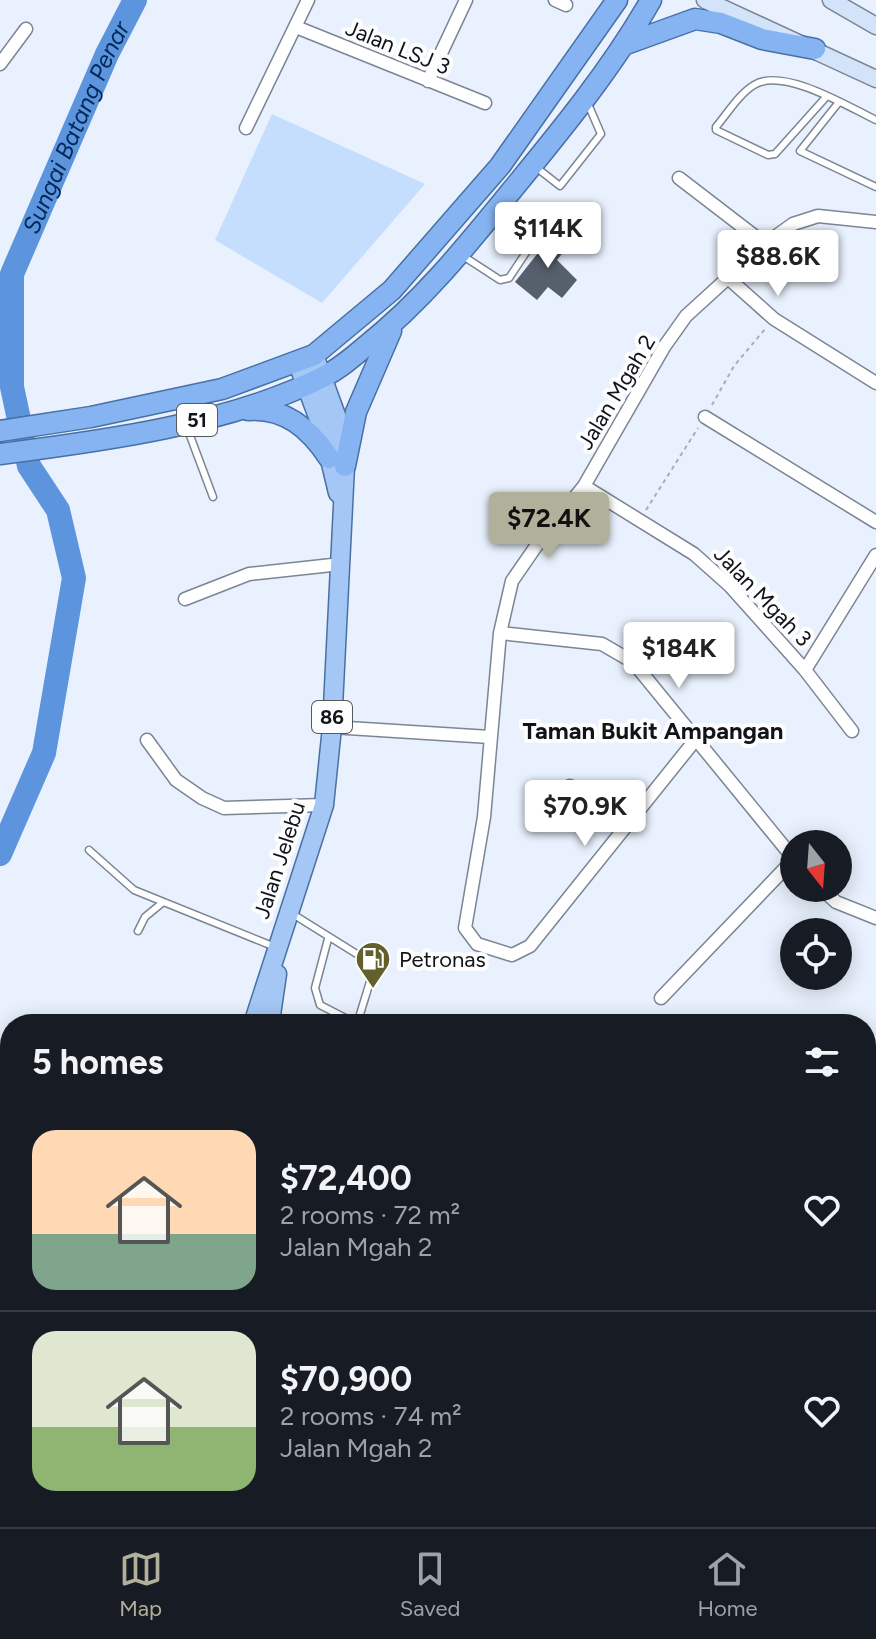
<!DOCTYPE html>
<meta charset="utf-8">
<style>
body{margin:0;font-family:Figtree,sans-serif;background:#242831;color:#f1f3f6;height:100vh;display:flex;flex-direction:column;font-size:30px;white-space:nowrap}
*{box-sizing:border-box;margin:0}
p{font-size:26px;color:#9ea1a6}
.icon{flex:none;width:44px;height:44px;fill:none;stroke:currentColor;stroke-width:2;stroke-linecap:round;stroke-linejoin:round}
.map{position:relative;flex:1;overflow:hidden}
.details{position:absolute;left:0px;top:1014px;width:876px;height:514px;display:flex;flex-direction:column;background:#171b24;border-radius:32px 32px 0 0;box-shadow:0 4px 20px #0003}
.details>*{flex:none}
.needle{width:52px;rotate:163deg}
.fabs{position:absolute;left:780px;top:830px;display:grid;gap:16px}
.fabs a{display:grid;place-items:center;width:72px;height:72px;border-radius:50%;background:#171b24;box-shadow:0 4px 20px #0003;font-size:40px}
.price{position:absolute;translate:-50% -68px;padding:0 18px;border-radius:8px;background:#fff;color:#222;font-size:26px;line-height:52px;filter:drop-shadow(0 2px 4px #0008)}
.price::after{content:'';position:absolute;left:50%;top:48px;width:24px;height:18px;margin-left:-12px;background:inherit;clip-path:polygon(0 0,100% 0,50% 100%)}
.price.on{background:#b1b19b;color:#111}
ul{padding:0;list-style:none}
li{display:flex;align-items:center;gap:24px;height:200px;padding:0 32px}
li+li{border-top:2px solid #363941}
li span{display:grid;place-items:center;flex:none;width:224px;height:160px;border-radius:24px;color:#555}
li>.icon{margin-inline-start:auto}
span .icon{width:96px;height:96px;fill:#fffc;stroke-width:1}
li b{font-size:34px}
h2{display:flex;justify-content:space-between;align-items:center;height:96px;padding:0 32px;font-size:34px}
.menu{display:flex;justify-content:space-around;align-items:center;height:112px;border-top:2px solid #363941;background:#171b24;font-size:22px;color:#9ea1a6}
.menu a{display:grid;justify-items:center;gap:4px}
.menu .on{color:#b1b19b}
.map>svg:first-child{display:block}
.green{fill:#c6defe}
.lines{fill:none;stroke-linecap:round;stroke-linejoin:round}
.river{stroke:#5c94de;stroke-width:24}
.building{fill:#56606d}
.service-casing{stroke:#7b8593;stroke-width:9}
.minor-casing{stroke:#7b8593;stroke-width:15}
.secondary-casing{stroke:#7b8593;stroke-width:19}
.primary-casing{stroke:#4970a4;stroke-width:21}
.trunk-casing{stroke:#4970a4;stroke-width:23}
.path{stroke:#a6aeb7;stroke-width:2;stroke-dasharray:4 4;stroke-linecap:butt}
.service{stroke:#fff;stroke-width:6}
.minor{stroke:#fff;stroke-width:12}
.secondary{stroke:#d2e3fa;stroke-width:16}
.primary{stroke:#a4c7f5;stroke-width:18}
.trunk{stroke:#86b4f2;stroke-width:20}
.labels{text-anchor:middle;stroke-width:8;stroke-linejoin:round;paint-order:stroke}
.shield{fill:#fdfdfd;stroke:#575a5d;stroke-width:2}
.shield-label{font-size:20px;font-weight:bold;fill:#101419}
.street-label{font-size:22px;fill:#101419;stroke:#fdfdfd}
.poi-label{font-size:22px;fill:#101419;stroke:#fdfdfd;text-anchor:start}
.water-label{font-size:24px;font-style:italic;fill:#022958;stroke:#fdfdfd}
.neighbourhood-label{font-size:24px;font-weight:bold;fill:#101419;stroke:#fdfdfd}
</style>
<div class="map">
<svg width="876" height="1527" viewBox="0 0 876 1527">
<rect width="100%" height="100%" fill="#e8f1fd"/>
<path class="green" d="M272,114L425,184L322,303L215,240Z"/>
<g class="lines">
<path class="river" id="s1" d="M0,854L44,753L74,578L58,510L29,466L12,387V274L107,54L135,0"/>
</g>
<path class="building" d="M557,229L572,241L557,260L577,280L562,298L548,287L537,300L515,282Z"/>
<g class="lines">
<defs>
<path id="service" d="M827,96L775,154L768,155L716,130V127C727,114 739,94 754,85C783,67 847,106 876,120
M839,102L800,151L876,187
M537,168L560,186L601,134L588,104
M463,256L500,280L509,278L539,233L507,202
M186,425L213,497
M89,850L134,890L275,947
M291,913L368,961L373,972L357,1024
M138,931L145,917L162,903
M328,939L315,988L320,1005L357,1024
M0,1360H10
M866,1404L876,1411"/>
<path id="minor" d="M555,0L566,5
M296,27L485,103
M0,64L26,29
M428,81L466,0
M246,128L308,0
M679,178L765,244
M728,278L774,319L876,383
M705,417L876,522
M584,486L694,554L730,586L805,670L852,731
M185,599L249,574L341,564
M500,633L602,644L633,662L794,859
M805,670L876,555
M332,727L490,737
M696,739L530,946L512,955L477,944L465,928L484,817L500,633L512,581L541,539L584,486L664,347L686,316L765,244L793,224L818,216L876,222
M147,740L176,780L202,798L224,808L324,805
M570,786L623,830
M821,888L836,902L876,918
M661,998L794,859
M0,1312L10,1295
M866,1312L876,1319
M0,1469L10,1472
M866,1498L876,1505
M657,1518L660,1527
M58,1527L61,1518"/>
<path id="secondary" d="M705,0L876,79
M831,0L876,26"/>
<path id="primary" d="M297,361L323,430L338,493
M253,1024L324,805L332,727L345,466L337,418L314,355
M275,1024L271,1015L277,974
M115,1527L118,1518"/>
<path id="trunk" d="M626,44L695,19L721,23L762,39L815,49
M248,410C285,407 310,429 329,458
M0,431L91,417L222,389L314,355L392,290L500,166L617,0
M0,454C103,441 230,424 323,377C339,369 353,357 367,345C421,302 464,249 508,195C559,133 611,70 651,0
M345,466L356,412L391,331"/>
</defs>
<use href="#service" class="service-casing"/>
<use href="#minor" class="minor-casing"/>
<use href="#secondary" class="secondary-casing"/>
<use href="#primary" class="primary-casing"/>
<use href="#trunk" class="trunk-casing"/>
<path class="path" d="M712,405L734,366L765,329
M646,510L698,428"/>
<use href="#service" class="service"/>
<use href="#minor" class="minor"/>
<use href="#secondary" class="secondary"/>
<use href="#primary" class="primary"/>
<use href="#trunk" class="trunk"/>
</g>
<defs>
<symbol id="fuel-pin" viewBox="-11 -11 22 30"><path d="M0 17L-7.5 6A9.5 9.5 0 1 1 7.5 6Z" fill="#63602c" stroke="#fdfdfd"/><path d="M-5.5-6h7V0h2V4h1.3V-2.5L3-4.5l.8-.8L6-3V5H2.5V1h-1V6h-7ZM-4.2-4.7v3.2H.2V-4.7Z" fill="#fff"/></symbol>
</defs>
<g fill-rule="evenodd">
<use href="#fuel-pin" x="353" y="939" width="40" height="54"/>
</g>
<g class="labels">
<g class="shield">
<rect x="177" y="404" width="40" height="32" rx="6"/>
<rect x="312" y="701" width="40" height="32" rx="6"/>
</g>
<g class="shield-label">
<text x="197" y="427">51</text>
<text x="332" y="724">86</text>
</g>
<g class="street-label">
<text transform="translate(398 47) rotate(22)" y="8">Jalan LSJ 3</text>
<text transform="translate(616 392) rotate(-59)" y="8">Jalan Mgah 2</text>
<text transform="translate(763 596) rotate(46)" y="8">Jalan Mgah 3</text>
<text transform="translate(279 860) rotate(-72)" y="8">Jalan Jelebu</text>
</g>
<g class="poi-label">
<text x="399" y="967">Petronas</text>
</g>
<g class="water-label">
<text dy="8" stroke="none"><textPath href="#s1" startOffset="764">Sungai Batang Penar</textPath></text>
</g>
<g class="neighbourhood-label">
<text x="653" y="739">Taman Bukit Ampangan</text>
</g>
</g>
</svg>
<div class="fabs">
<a><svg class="needle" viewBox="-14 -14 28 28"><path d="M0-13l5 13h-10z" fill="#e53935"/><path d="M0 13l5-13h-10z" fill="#9ea1a6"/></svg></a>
<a><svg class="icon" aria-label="locate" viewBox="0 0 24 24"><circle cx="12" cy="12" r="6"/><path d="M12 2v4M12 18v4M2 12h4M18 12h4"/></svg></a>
</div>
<b class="price" style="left:548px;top:270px">$114K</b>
<b class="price" style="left:778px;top:298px">$88.6K</b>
<b class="price on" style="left:549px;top:560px">$72.4K</b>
<b class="price" style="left:679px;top:690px">$184K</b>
<b class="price" style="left:585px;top:848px">$70.9K</b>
<section class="details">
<h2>5 homes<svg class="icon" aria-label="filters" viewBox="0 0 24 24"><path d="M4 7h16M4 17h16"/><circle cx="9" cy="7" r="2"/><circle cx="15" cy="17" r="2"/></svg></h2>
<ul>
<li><span style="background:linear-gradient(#ffd9b3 65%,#7fa58c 0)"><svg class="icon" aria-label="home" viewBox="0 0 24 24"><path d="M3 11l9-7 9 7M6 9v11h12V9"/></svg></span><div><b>$72,400</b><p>2 rooms · 72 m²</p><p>Jalan Mgah 2</p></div><svg class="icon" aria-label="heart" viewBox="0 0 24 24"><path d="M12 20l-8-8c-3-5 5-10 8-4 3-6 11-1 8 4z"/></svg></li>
<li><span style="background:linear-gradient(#dfe7d0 60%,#8fb573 0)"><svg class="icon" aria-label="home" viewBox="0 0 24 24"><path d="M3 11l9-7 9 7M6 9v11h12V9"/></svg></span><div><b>$70,900</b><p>2 rooms · 74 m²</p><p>Jalan Mgah 2</p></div><svg class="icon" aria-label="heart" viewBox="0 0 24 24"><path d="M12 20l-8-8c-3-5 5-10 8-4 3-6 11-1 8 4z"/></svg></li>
</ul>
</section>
</div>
<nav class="menu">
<a class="on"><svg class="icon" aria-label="map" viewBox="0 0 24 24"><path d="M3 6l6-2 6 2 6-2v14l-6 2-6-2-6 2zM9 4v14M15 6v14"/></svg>Map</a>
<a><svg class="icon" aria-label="saved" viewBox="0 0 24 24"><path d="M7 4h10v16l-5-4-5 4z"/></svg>Saved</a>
<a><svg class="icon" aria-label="home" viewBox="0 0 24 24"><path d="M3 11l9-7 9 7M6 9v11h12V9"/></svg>Home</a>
</nav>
